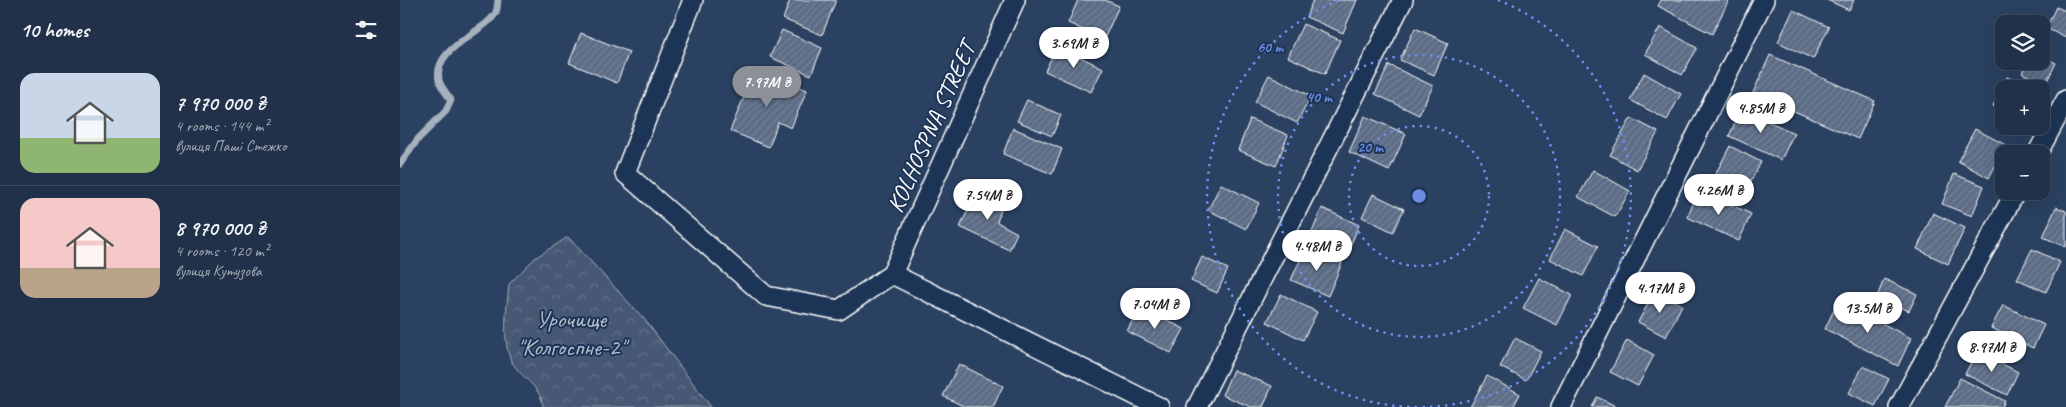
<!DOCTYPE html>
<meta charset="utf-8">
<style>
body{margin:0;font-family:Caveat,sans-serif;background:#283950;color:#f1f3f6;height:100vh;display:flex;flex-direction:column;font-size:19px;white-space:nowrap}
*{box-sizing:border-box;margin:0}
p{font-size:16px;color:#a2a9b4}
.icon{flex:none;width:28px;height:28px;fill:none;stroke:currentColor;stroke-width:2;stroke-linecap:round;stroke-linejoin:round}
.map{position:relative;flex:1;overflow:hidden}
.drawer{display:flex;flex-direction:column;background:#203149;width:400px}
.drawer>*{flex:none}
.controls{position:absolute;left:1595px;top:15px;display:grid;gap:10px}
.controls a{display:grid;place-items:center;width:55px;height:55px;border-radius:10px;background:#203149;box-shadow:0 5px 20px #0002,0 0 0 1px #3d4c61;font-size:25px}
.price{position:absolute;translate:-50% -42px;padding:0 11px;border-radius:18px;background:#fff;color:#222;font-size:16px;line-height:32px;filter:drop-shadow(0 1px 2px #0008)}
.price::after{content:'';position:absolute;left:50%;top:30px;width:15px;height:11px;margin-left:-8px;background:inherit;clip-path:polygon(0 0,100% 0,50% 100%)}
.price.current{background:#8c9099;color:#fff}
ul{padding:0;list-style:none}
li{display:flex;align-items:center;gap:15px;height:125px;padding:0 20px}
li+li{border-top:1px solid #3d4c61}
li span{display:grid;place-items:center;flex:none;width:140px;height:100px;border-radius:15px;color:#555}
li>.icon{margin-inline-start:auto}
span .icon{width:60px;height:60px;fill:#fffc;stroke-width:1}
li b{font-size:21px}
h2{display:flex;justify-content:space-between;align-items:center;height:60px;padding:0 20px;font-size:21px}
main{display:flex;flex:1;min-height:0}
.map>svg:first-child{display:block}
.forest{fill:url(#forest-crowns);stroke:#a2acba}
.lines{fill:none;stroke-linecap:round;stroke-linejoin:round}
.stream{stroke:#a7b1be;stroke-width:7}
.building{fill:url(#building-hatch);stroke:#fff}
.minor-casing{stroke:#fff;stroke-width:22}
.minor{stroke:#1d3557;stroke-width:19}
.ring{fill:none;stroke:#6c8ce6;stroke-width:2.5;stroke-dasharray:2.5 5}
.labels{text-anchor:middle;stroke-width:4;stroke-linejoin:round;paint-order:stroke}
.street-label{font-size:24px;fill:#fff;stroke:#1d3557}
.park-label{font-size:24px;fill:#b5bdc8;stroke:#1d3557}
.centre{fill:#6c8ce6;stroke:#1d3557;stroke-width:2.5}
.ring-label{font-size:15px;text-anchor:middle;font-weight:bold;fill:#6c8ce6;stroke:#1d3557;stroke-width:4;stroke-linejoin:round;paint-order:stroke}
</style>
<main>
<section class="drawer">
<h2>10 homes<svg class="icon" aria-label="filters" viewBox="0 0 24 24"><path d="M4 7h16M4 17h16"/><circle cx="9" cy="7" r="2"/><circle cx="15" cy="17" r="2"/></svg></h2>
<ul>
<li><span style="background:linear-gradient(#c9d6e8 65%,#8fb573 0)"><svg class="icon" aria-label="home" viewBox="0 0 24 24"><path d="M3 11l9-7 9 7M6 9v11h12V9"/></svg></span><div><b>7 970 000 ₴</b><p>4 rooms · 144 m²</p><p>вулиця Паші Стежко</p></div></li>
<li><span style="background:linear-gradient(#f6c9c9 70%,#b9a48a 0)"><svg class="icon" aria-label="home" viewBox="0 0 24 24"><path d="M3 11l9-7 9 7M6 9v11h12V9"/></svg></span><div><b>8 970 000 ₴</b><p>4 rooms · 120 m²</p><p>вулиця Кутузова</p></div></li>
</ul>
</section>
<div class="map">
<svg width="1666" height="407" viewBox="0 0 1666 407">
<defs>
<pattern id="forest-crowns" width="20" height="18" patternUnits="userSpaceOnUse" patternTransform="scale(1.25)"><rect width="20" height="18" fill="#465975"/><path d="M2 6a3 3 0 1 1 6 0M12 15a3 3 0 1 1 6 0" fill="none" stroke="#62728a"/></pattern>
<pattern id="building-hatch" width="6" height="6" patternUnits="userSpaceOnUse" patternTransform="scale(1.25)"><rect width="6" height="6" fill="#5b6c86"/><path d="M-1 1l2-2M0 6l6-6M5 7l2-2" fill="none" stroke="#748298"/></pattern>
</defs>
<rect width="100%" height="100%" fill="#2a4161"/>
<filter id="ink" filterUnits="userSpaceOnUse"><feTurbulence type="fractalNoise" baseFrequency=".02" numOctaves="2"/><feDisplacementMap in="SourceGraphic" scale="10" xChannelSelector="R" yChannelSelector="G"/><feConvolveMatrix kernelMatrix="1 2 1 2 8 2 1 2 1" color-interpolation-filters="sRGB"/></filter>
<g filter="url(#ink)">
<path class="forest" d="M168,237L245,320L311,407H143C142,387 121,378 112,362C101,342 107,307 109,284L135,258Z"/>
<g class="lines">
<path class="stream" d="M0,164L18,139L46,111L51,100C47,94 40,86 39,80C32,47 87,32 96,12C98,8 97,3 98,0"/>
</g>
<path class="building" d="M390,0H436L422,35L383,19Z
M678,0H705L719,6L704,39L668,23Z
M913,0H957L943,33L906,17Z
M1261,0H1329L1312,34L1258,6Z
M1427,0H1454L1449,10Z
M1656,7L1666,11V38L1646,28Z
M1393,10L1429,27L1413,59L1378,42Z
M903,24L940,40L925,74L888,57Z
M1260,27L1297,48L1282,75L1245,54Z
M1015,28L1048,43L1034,75L1000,60Z
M382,30L422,48L411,75L370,57Z
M181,33L229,52L217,83L169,63Z
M657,46L703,68L691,92L645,71Z
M1370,55L1475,101L1458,139L1353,93Z
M1641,56L1656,63L1645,85L1622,73L1627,61H1641Z
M989,65L1033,86L1019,115L975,94Z
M355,70L407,90L391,128L378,122L369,147L330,131Z
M1244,73L1281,94L1267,120L1230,100Z
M869,75L911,96L897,123L855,102Z
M1607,77L1632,89H1604V111L1593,106Z
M627,100L661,115L652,136L617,121Z
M1341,109L1394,133L1381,160L1329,136Z
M965,116L1006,134L989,171L949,152Z
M1231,118L1258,132L1237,170L1210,155Z
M850,119L888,135L876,166L838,150Z
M613,128L662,149L652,174L603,154Z
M1575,129L1606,145L1589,178L1558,161Z
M1330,146L1361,162L1346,191L1315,175Z
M1193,170L1230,191L1215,217L1178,197Z
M1554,174L1584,186L1572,216L1542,204Z
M821,184L859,203L846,229L808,210Z
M1299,190L1351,214L1339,241L1287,217Z
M577,191L603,204L597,222L617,233L609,250L560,227Z
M973,194L1004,209L993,232L962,217Z
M1656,207L1666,211V247L1643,237Z
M922,208L959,225L945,258L908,242Z
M1533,213L1565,228L1548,264L1517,249Z
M1165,229L1198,246L1183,276L1150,259Z
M906,247L942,263L928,296L891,280Z
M1632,249L1660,262L1646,292L1617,279Z
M802,257L828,269L817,293L791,281Z
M1139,278L1172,295L1157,325L1123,308Z
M1484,279L1517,294L1509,311L1477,297Z
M1255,291L1282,305L1266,337L1238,322Z
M881,294L917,312L903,340L867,322Z
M1438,301L1511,338L1498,366L1425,329Z
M1603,305L1644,325L1633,348L1591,328Z
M740,306L784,329L771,353L727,331Z
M1115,338L1141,351L1126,380L1100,367Z
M1227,340L1254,355L1238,386L1210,372Z
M1577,351L1618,372L1607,395L1565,374Z
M559,364L603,386L593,407H565L543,396Z
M1463,366L1489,379L1475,406L1449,393Z
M833,370L872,386L863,407H851L822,395Z
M1087,376L1120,394L1113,407H1070Z
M1560,378L1605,401L1602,407H1545Z
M1197,397L1218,407H1192Z"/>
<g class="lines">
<defs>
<path id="minor" d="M293,0L225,173L366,296L439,310L492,274L759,407
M1637,154L1666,100
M492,274L615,0
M797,407L1003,0
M1161,407L1364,0
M1499,407L1616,191"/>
</defs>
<use href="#minor" class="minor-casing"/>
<use href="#minor" class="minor"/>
</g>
</g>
<g class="ring">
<circle cx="1019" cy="196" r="70"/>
<circle cx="1019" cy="196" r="141"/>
<path d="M1017 407A211 211 0 0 1 940 0M1098 0A211 211 0 0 1 1021 407"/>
</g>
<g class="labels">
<g class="street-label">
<text transform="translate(531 127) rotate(-66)" y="8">KOLHOSPNA STREET</text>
</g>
<g class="park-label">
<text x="171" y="327">Урочище<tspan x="171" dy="28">"Колгоспне-2"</tspan></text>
</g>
</g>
<circle cx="1019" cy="196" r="8" class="centre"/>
<g class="ring-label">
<text x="870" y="52">60 m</text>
<text x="919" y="102">40 m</text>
<text x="970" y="152">20 m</text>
</g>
</svg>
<div class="controls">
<a><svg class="icon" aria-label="layers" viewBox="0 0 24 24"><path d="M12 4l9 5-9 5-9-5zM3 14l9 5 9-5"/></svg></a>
<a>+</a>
<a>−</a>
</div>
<b class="price" style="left:674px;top:69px">3.69M ₴</b>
<b class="price current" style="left:367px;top:108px">7.97M ₴</b>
<b class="price" style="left:1361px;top:134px">4.85M ₴</b>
<b class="price" style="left:1319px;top:216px">4.26M ₴</b>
<b class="price" style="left:588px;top:221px">7.54M ₴</b>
<b class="price" style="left:917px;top:272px">4.48M ₴</b>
<b class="price" style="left:1260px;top:314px">4.17M ₴</b>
<b class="price" style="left:755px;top:330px">7.04M ₴</b>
<b class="price" style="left:1468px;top:334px">13.5M ₴</b>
<b class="price" style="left:1592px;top:373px">8.97M ₴</b>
</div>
</main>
